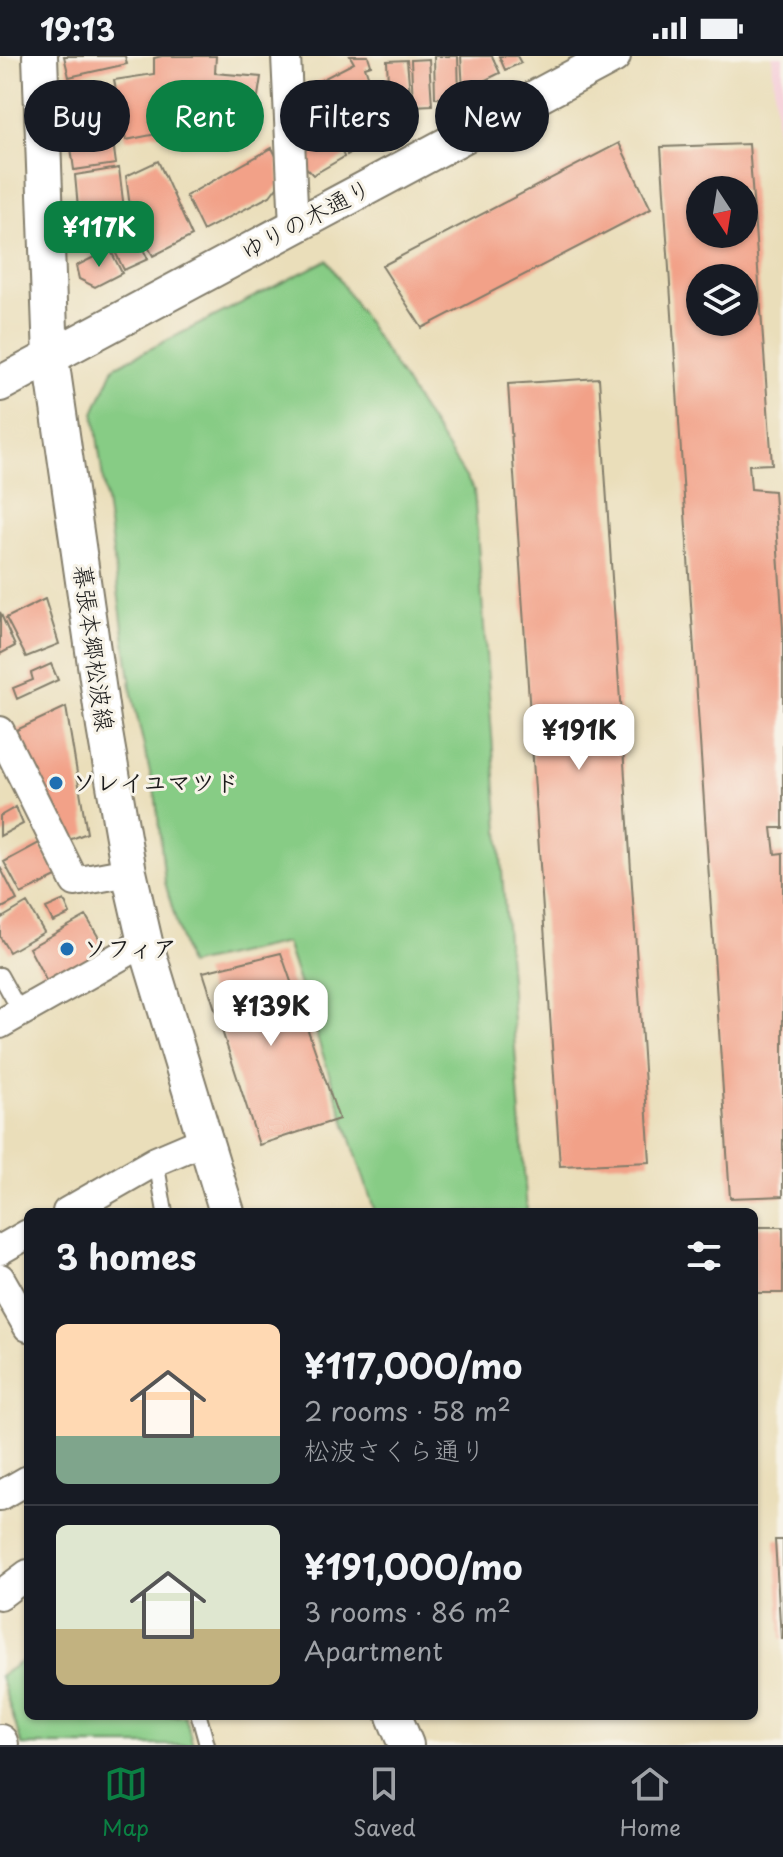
<!DOCTYPE html>
<meta charset="utf-8">
<style>
body{margin:0;font-family:"Playpen Sans","Klee One",sans-serif;background:#20242c;color:#f1f3f6;height:100vh;display:flex;flex-direction:column;font-size:30px;white-space:nowrap}
*{box-sizing:border-box;margin:0}
p{font-size:26px;color:#9ea1a6}
.icon{flex:none;width:44px;height:44px;fill:none;stroke:currentColor;stroke-width:2;stroke-linecap:round;stroke-linejoin:round}
.map{position:relative;flex:1;overflow:hidden}
.sheet{position:absolute;left:24px;top:1152px;width:734px;height:512px;display:flex;flex-direction:column;background:#171b24;border-radius:12px;box-shadow:0 2px 6px #0004}
.sheet>*{flex:none}
.guide{position:absolute;left:24px;top:24px;width:736px;height:72px;display:flex;gap:16px}
.needle{width:52px;rotate:168deg}
.tools{position:absolute;left:686px;top:120px;display:grid;gap:16px}
.tools a{display:grid;place-items:center;width:72px;height:72px;border-radius:50%;background:#171b24;box-shadow:0 2px 6px #0004;font-size:40px}
.price{position:absolute;translate:-50% -68px;padding:0 18px;border-radius:16px;background:#fff;color:#222;font-size:26px;line-height:52px;filter:drop-shadow(0 2px 4px #0008)}
.price::after{content:'';position:absolute;left:50%;top:48px;width:24px;height:18px;margin-left:-12px;background:inherit;clip-path:polygon(0 0,100% 0,50% 100%)}
.price.selected{background:#0b8043;color:#fff}
ul{padding:0;list-style:none}
li{display:flex;align-items:center;gap:24px;height:200px;padding:0 32px}
li+li{border-top:2px solid #363941}
li span{display:grid;place-items:center;flex:none;width:224px;height:160px;border-radius:12px;color:#555}
li>.icon{margin-inline-start:auto}
span .icon{width:96px;height:96px;fill:#fffc;stroke-width:1}
li b{font-size:34px}
h2{display:flex;justify-content:space-between;align-items:center;height:96px;padding:0 32px;font-size:34px}
.chip{padding:0 28px;border-radius:36px;background:#171b24;box-shadow:0 2px 6px #0004;font-size:28px;line-height:72px}
.chip.selected{background:#0b8043;color:#fff}
.status{display:flex;justify-content:space-between;align-items:center;height:56px;padding:0 40px;background:#171b24;direction:ltr}
.status svg{height:22px;fill:currentColor}
.tab-bar{display:flex;justify-content:space-around;align-items:center;height:112px;border-top:2px solid #363941;background:#171b24;font-size:22px;color:#9ea1a6}
.tab-bar a{display:grid;justify-items:center;gap:4px}
.tab-bar .selected{color:#0b8043}
.map>svg:first-child{display:block}
.built{fill:#f5cfd9}
.green{fill:#87cc85;stroke:#527450;stroke-width:2}
.building{fill:#f2a188;fill-rule:evenodd}
.lines{fill:none;stroke-linecap:round;stroke-linejoin:round}
.service-casing{stroke:#837d6b;stroke-width:18}
.minor-casing{stroke:#837d6b;stroke-width:32}
.tertiary-casing{stroke:#837d6b;stroke-width:38}
.service{stroke:#fff;stroke-width:14}
.minor{stroke:#fff;stroke-width:28}
.tertiary{stroke:#fff;stroke-width:34}
.poi-dot{fill:#1f6fb2;stroke:#f7f3e8;stroke-width:3}
.labels{text-anchor:middle;stroke-width:6;stroke-linejoin:round;paint-order:stroke}
.street-label{font-size:24px;fill:#1c1c1c;stroke:#f7f3e8}
.poi-label{font-size:24px;font-weight:bold;fill:#1c1c1c;stroke:#f7f3e8;text-anchor:start}
</style>
<div class="status"><b>19:13</b><svg viewBox="0 0 49 12"><path d="M0 12V9h3v3zM5 12V6h3v6zM10 12V3h3v9zM15 12V0h3v12zM26 1h20v11H26zM47 4h2v5h-2z"/></svg></div>
<div class="map">
<svg width="783" height="1689" viewBox="0 0 783 1689">
<rect width="100%" height="100%" fill="#f7f3e8"/>
<filter id="ink" filterUnits="userSpaceOnUse"><feTurbulence type="fractalNoise" baseFrequency=".0125" numOctaves="2"/><feDisplacementMap in="SourceGraphic" scale="16" xChannelSelector="R" yChannelSelector="G"/><feConvolveMatrix kernelMatrix="1 2 1 2 8 2 1 2 1" color-interpolation-filters="sRGB"/></filter>
<filter id="wash" filterUnits="userSpaceOnUse"><feTurbulence type="fractalNoise" baseFrequency=".006" numOctaves="4" result="noise"/><feDisplacementMap in="SourceGraphic" scale="32" xChannelSelector="R" yChannelSelector="G"/><feGaussianBlur stdDeviation="1.8" result="paint"/><feColorMatrix in="noise" values="0 0 0 0 0 0 0 0 0 0 0 0 0 0 0 0 0 1.4 0 .05"/><feComposite in="paint" operator="in"/></filter>
<g filter="url(#wash)">
<rect width="100%" height="100%" fill="#eadeba"/>
<path class="built" d="M772,0H783V174Z"/>
<path class="green" d="M327,204L474,434L527,1156H375L286,887L188,909L165,826L156,743L132,638L94,357L114,311Z
M28,1601V1660H185L193,1689H22L0,1620Z"/>
<g id="blocks">
<path class="building" d="M64,0H125L127,8L69,21Z
M162,0H216L215,17L261,21L254,66H183L176,67L177,74L126,84L114,24L154,18V2Z
M350,0H368L371,9L365,11L374,37L322,52L315,27L354,7Z
M434,0H458L459,41L435,42Z
M461,0H492L500,17L463,35Z
M499,0H517L521,7L505,14Z
M429,3L432,49L413,50L411,4Z
M407,4L412,62L390,73L387,5Z
M374,45L379,72L370,73L372,86L347,99L340,55Z
M112,78L116,108L74,114L70,84Z
M337,80L344,101L313,119L303,108L302,98L308,91Z
M619,87L651,153L422,272L382,210Z
M749,88L772,408L749,409L751,433L774,435L783,572V772H772L775,798L783,797V1140L730,1142L661,91ZM700,134H744V178H700ZM700,222H744V266H700Z
M272,92L278,104L279,128L270,140L203,175L186,140Z
M158,105L192,180L153,200L131,159L126,120Z
M119,112L125,161L79,163L75,119Z
M115,165L130,168L148,203L124,214L103,171Z
M110,193L122,217L95,231L79,223L76,210Z
M599,322L650,1106L560,1110L508,328Z
M45,543L59,588L26,601L6,562Z
M0,556L15,590L0,598Z
M51,608L58,624L17,643L13,632L33,624L31,617Z
M66,651L87,777L64,786L8,678Z
M16,751L23,768L0,780V760Z
M39,787L58,820L21,838L4,806Z
M0,811L17,844L0,853Z
M64,844L70,858L53,866L46,852Z
M27,847L44,876L9,896L0,881V863Z
M86,860L106,894L48,928L29,892Z
M281,897L339,1063L259,1089L203,916Z
M754,1171H783V1237H754Z
M775,1484H783V1583H781Z"/>
</g>
</g>
<g filter="url(#ink)">
<use href="#blocks" fill-opacity="0" stroke="#837d6b" stroke-width="2"/>
<g class="lines">
<defs>
<path id="service" d="M0,919L21,957
M156,1105L165,1156
M199,1660L207,1689"/>
<path id="minor" d="M286,0L294,170
M0,675L75,826L129,816
M0,968L145,886
M67,1156L156,1105L203,1085
M0,1194L28,1178
M0,1222L28,1271
M0,1440L28,1424
M0,1539L28,1518"/>
<path id="tertiary" d="M40,0L51,302L104,671L129,816L145,886L227,1156
M0,328L613,0
M394,1660L406,1689
M0,1686L1,1689"/>
</defs>
<use href="#service" class="service-casing"/>
<use href="#minor" class="minor-casing"/>
<use href="#tertiary" class="tertiary-casing"/>
<use href="#service" class="service"/>
<use href="#minor" class="minor"/>
<use href="#tertiary" class="tertiary"/>
</g>
</g>
<g class="poi-dot">
<circle cx="56" cy="727" r="8"/>
<circle cx="67" cy="893" r="8"/>
</g>
<g class="labels">
<g class="street-label">
<text transform="translate(306 164) rotate(-28)" y="8">ゆりの木通り</text>
<text transform="translate(93 592) rotate(82)" y="8">幕張本郷松波線</text>
</g>
<g class="poi-label">
<text x="72" y="735">ソレイユマツド</text>
<text x="83" y="901">ソフィア</text>
</g>
</g>
</svg>
<div class="tools">
<a><svg class="needle" viewBox="-14 -14 28 28"><path d="M0-13l5 13h-10z" fill="#e53935"/><path d="M0 13l5-13h-10z" fill="#9ea1a6"/></svg></a>
<a><svg class="icon" aria-label="layers" viewBox="0 0 24 24"><path d="M12 4l9 5-9 5-9-5zM3 14l9 5 9-5"/></svg></a>
</div>
<b class="price selected" style="left:99px;top:213px">¥117K</b>
<b class="price" style="left:579px;top:716px">¥191K</b>
<b class="price" style="left:271px;top:992px">¥139K</b>
<div class="guide">
<a class="chip">Buy</a>
<a class="chip selected">Rent</a>
<a class="chip">Filters</a>
<a class="chip">New</a>
</div>
<section class="sheet">
<h2>3 homes<svg class="icon" aria-label="filters" viewBox="0 0 24 24"><path d="M4 7h16M4 17h16"/><circle cx="9" cy="7" r="2"/><circle cx="15" cy="17" r="2"/></svg></h2>
<ul>
<li><span style="background:linear-gradient(#ffd9b3 70%,#7fa58c 0)"><svg class="icon" aria-label="home" viewBox="0 0 24 24"><path d="M3 11l9-7 9 7M6 9v11h12V9"/></svg></span><div><b>¥117,000/mo</b><p>2 rooms · 58 m²</p><p>松波さくら通り</p></div></li>
<li><span style="background:linear-gradient(#dfe7d0 65%,#c2b280 0)"><svg class="icon" aria-label="home" viewBox="0 0 24 24"><path d="M3 11l9-7 9 7M6 9v11h12V9"/></svg></span><div><b>¥191,000/mo</b><p>3 rooms · 86 m²</p><p>Apartment</p></div></li>
</ul>
</section>
</div>
<nav class="tab-bar">
<a class="selected"><svg class="icon" aria-label="map" viewBox="0 0 24 24"><path d="M3 6l6-2 6 2 6-2v14l-6 2-6-2-6 2zM9 4v14M15 6v14"/></svg>Map</a>
<a><svg class="icon" aria-label="saved" viewBox="0 0 24 24"><path d="M7 4h10v16l-5-4-5 4z"/></svg>Saved</a>
<a><svg class="icon" aria-label="home" viewBox="0 0 24 24"><path d="M3 11l9-7 9 7M6 9v11h12V9"/></svg>Home</a>
</nav>
